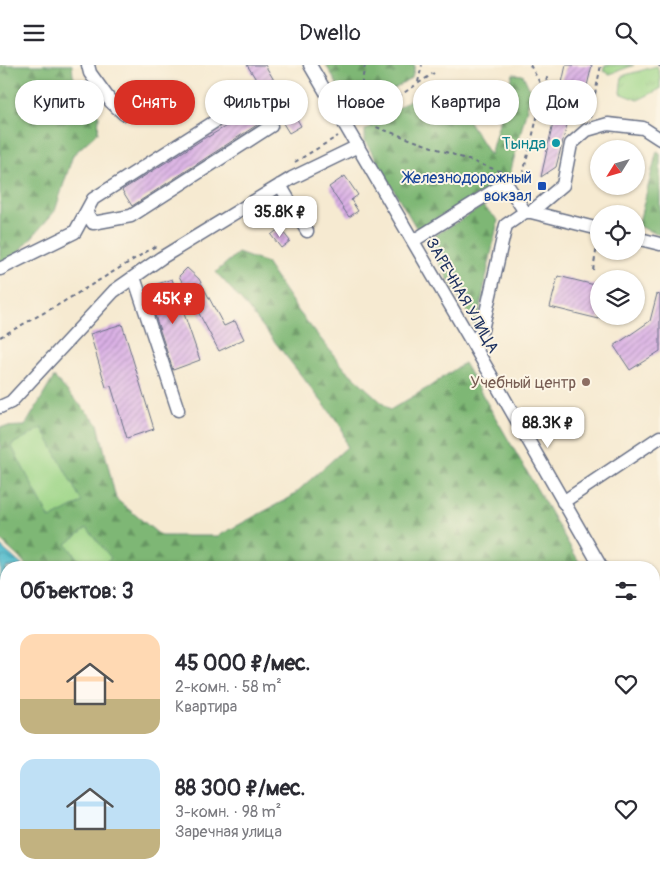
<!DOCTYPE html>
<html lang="ru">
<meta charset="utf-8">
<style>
body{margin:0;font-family:Pangolin,sans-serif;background:#f7f7f7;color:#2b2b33;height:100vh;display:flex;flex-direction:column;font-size:19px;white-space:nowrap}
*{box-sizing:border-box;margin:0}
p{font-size:16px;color:#7c7c81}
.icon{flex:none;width:28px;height:28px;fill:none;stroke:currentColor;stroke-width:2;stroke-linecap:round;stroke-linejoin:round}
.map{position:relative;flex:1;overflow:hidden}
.panel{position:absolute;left:0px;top:496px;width:660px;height:321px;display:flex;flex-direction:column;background:#fff;border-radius:20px 20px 0 0;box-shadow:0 1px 4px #0004}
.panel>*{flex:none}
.hud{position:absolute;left:15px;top:15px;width:630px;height:45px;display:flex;gap:10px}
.needle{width:32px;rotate:233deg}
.tools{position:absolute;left:590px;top:75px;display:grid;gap:10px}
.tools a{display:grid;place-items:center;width:55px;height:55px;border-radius:50%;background:#fff;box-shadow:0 1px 4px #0004;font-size:25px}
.price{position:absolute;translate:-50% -42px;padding:0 11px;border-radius:10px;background:#fff;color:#222;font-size:16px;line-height:32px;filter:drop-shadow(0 1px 2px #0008)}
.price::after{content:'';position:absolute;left:50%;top:30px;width:15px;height:11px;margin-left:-8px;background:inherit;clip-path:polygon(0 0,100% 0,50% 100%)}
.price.active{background:#d93025;color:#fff}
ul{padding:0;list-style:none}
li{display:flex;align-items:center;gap:15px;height:125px;padding:0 20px}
li span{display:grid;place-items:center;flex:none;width:140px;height:100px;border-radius:15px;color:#555}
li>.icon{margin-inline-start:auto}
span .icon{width:60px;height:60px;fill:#fffc;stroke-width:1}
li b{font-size:21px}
h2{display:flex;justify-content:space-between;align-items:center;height:60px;padding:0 20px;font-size:21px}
.chip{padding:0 18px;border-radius:22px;background:#fff;box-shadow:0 1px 4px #0004;font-size:18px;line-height:45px}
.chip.active{background:#d93025;color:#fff}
header{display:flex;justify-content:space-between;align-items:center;height:65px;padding:0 20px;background:#fff;font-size:22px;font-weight:600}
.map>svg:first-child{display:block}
.grass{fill:url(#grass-tufts);stroke:#5c8273}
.forest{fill:url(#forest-firs);stroke:#4c7369}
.pitch{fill:#9ed688;stroke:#5c8273}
.water{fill:url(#water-waves);stroke:#357494}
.building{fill:url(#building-hatch)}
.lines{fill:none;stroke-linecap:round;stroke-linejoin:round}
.minor-casing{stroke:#687086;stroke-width:15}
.path{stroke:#687086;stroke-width:2;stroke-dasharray:4 4;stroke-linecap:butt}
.minor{stroke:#fff;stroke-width:12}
.culture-dot{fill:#0f9aa8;stroke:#fcf5e5;stroke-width:2}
.transit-dot{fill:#1a4fb4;stroke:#fcf5e5;stroke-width:2}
.education-dot{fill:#8d6e63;stroke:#fcf5e5;stroke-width:2}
.labels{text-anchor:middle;stroke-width:4;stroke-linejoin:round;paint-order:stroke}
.culture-label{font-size:16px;fill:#0d838f;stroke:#fcf5e5;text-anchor:end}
.transit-label{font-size:16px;fill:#164399;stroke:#fcf5e5;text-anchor:end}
.street-label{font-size:16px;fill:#1b2f5e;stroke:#fcf5e5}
.education-label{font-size:16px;fill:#785e54;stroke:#fcf5e5;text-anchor:end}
</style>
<header><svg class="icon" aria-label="menu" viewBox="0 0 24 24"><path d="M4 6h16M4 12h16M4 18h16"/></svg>Dwello<svg class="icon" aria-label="search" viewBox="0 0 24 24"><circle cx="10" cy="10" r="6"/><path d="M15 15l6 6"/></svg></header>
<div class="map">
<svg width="660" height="817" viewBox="0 0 660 817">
<defs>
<pattern id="grass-tufts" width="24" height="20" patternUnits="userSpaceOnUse" patternTransform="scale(1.25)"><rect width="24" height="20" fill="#9ed688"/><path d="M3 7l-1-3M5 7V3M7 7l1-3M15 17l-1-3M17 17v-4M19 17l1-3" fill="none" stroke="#88b878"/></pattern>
<pattern id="forest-firs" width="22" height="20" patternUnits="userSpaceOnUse" patternTransform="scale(1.25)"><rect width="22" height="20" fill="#7eb774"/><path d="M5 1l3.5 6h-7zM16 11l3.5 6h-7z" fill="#669562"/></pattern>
<pattern id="water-waves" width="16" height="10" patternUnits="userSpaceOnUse" patternTransform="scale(1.25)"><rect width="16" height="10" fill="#4fbacb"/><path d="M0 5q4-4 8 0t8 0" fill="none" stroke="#4198a8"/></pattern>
<pattern id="building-hatch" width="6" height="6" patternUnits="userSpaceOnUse" patternTransform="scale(1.25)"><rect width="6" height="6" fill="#dab0e5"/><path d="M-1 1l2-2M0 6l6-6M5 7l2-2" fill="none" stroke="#b090bd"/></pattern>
</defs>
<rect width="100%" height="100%" fill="#fcf5e5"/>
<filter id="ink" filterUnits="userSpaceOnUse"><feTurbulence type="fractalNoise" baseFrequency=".02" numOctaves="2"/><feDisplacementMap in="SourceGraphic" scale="10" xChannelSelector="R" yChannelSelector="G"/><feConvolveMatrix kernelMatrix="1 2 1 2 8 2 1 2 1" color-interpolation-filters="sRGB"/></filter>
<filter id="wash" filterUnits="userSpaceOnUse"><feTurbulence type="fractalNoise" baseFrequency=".0096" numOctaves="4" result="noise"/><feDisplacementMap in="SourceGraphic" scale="20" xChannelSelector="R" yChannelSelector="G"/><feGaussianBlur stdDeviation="1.12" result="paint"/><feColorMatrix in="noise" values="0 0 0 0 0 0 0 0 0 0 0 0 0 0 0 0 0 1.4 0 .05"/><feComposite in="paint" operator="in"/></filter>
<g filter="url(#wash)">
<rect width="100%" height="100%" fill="#f6ead1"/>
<path class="grass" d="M605,0H634L610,9L603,6Z
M657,1L660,11V24L638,35L620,28L622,11Z"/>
<path class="forest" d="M0,0H72L73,11L99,51L98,67L73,90L55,146L12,195L0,200Z
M326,0H415L412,13L354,49Z
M513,9L523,10L531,27L509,113L417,164L365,76V65L420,28L455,34L490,90Z
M657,86L660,88V170L638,161Z
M483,141L498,155L476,262L426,176Z
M238,188L266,198L299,247L345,304L390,345L429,322L464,298L582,502H99L110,493L67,480L84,502H29L0,475V362L25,361L54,312L98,359L116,434L161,471H218L291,432L347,382L341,361L249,244L216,207Z
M654,627L660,638V817H477L469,811H654Z"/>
<path class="pitch" d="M42,363L82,437L50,454L11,380Z
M87,463L111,493L99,502H84L66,479Z"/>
<path class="water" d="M0,481L24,502H6V720L0,712Z
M96,811H341L352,817H122L115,814Z"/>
<g id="blocks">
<path class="building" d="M247,0H265L301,61L289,68L281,55L278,57L267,37L269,35Z
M566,0H592L579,54L569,52L556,102L541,112Z
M253,45L260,58L132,141L122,125L208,71V72Z
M345,111L358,130L351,135L358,146L349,152L329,122Z
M280,163L290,176L281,183L271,170Z
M187,203L199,214L224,261L235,256L244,274L219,286L179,211Z
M558,211L599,221V254L550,242Z
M172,214L200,295L173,305L146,223Z
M657,229L660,230V286L630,305L614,281L650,256Z
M122,259L154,364L127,373L111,321L106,322L90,269Z"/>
</g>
</g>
<g filter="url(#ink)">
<use href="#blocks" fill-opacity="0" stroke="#687086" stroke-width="1"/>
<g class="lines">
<defs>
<path id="minor" d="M88,0L90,8L111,37L124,49
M310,0L473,279L601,502
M280,120L307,166
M526,147H531L599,164
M531,147L563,120L571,79L587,65L608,59L643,63L660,74
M636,173L660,179
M413,176L506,118L525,147L506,160L482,265L473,279
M0,204L75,167L93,134L255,31L271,61L131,151L93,158L86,147
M134,212L178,345
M0,342L11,337L114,226L161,193L292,113L358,81
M563,437L660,372
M654,594L660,605"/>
</defs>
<use href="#minor" class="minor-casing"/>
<path class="path" d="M365,0L357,43L363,54L376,62L502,107
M530,0L544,25
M659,0L660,2
M418,17L422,0
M590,53L601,0
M358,58L434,8
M295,97L338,71
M521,117L548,9
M593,205L598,175
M0,272L58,240L156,181"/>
<use href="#minor" class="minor"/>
</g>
</g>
<circle class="culture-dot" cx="556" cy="78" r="5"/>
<rect class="transit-dot" x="537" y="116" width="10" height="10" rx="2.5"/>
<circle class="education-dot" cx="586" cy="317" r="5"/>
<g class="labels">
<g class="culture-label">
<text x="546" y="84">Тында</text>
</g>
<g class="transit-label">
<text x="532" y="118">Железнодорожный<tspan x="532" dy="18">вокзал</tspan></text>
</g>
<g class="street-label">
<text transform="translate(463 230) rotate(60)" y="6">ЗАРЕЧНАЯ УЛИЦА</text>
</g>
<g class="education-label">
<text x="576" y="323">Учебный центр</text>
</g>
</g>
</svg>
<div class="tools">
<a><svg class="needle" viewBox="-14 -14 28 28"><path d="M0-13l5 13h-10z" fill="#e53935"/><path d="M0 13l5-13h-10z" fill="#7c7c81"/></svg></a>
<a><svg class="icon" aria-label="locate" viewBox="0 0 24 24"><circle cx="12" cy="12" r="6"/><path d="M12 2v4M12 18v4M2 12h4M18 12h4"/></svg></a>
<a><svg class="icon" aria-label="layers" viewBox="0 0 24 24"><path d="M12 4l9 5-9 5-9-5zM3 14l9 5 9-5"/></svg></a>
</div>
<b class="price" style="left:280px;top:173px">35.8K ₽</b>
<b class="price active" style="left:173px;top:260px">45K ₽</b>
<b class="price" style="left:548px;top:384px">88.3K ₽</b>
<div class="hud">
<a class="chip">Купить</a>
<a class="chip active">Снять</a>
<a class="chip">Фильтры</a>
<a class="chip">Новое</a>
<a class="chip">Квартира</a>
<a class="chip">Дом</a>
</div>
<section class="panel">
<h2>Объектов: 3<svg class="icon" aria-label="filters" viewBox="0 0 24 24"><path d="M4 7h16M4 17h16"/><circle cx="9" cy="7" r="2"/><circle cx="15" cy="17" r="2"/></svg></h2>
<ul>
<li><span style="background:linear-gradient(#ffd9b3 65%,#c2b280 0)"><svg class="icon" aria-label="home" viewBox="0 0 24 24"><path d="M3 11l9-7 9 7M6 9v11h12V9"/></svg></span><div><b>45 000 ₽/мес.</b><p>2-комн. · 58 m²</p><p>Квартира</p></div><svg class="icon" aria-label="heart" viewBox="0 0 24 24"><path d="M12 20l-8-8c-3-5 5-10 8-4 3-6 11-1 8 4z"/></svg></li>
<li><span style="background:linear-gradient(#bfe0f5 70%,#c2b280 0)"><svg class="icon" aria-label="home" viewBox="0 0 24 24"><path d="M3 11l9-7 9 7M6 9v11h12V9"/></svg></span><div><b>88 300 ₽/мес.</b><p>3-комн. · 98 m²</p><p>Заречная улица</p></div><svg class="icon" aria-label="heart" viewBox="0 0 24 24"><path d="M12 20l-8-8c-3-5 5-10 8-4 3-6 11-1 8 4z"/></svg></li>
</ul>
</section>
</div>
